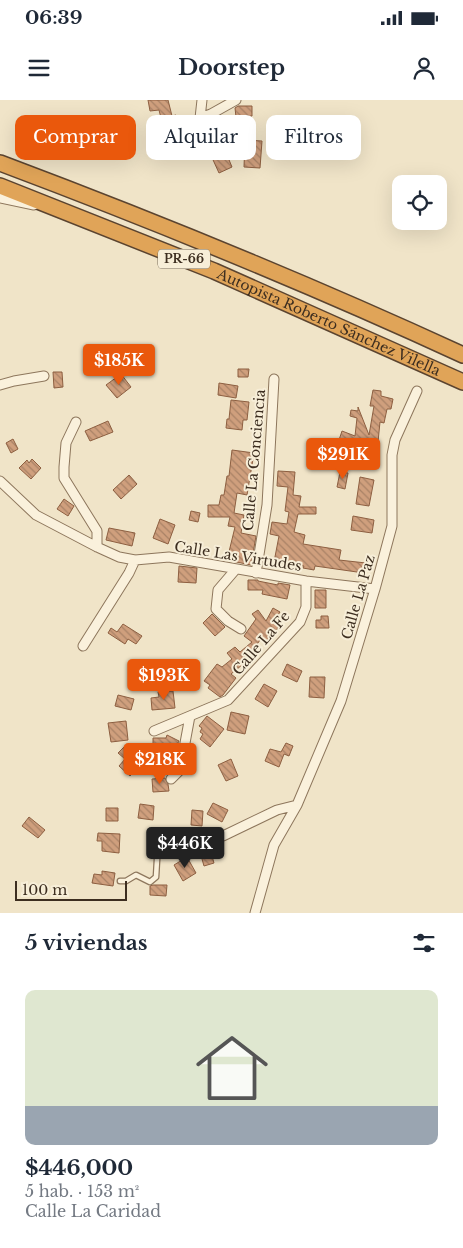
<!DOCTYPE html>
<html lang="es">
<meta charset="utf-8">
<style>
body{margin:0;font-family:"Libre Baskerville",serif;background:#f2f2f3;color:#1f2937;height:100vh;display:flex;flex-direction:column;font-size:19px;white-space:nowrap}
*{box-sizing:border-box;margin:0}
p{font-size:16px;color:#747a83}
.icon{flex:none;width:28px;height:28px;fill:none;stroke:currentColor;stroke-width:2;stroke-linecap:round;stroke-linejoin:round}
.map{position:relative;height:813px;overflow:hidden}
.drawer{display:flex;flex-direction:column;background:#fff;flex:1}
.drawer>*{flex:none}
.top-card{position:absolute;left:15px;top:15px;width:434px;height:45px;display:flex;gap:10px}
.buttons{position:absolute;left:392px;top:75px;display:grid;gap:10px}
.buttons a{display:grid;place-items:center;width:55px;height:55px;border-radius:10px;background:#fff;box-shadow:0 5px 20px #0002;font-size:25px}
.scale{position:absolute;left:15px;bottom:12px;width:112px;box-sizing:border-box;padding-left:5px;border:2px solid #3d2e20;border-top:0;font-size:14px;line-height:18px;white-space:nowrap;color:#3d2e20;-webkit-text-stroke:4px #f7eed8;paint-order:stroke}
.price{position:absolute;translate:-50% -42px;padding:0 11px;border-radius:5px;background:#ea580c;color:#fff;font-size:16px;line-height:32px;filter:drop-shadow(0 1px 2px #0008)}
.price::after{content:'';position:absolute;left:50%;top:30px;width:15px;height:11px;margin-left:-8px;background:inherit;clip-path:polygon(0 0,100% 0,50% 100%)}
.price.active{background:#222;color:#fff}
ul{padding:0;list-style:none}
li{display:grid;align-content:center;gap:10px;height:265px;padding:0 25px}
li span{display:grid;place-items:center;height:155px;border-radius:10px;color:#555}
li>.icon{margin-inline-start:auto}
span .icon{width:90px;height:90px;fill:#fffc;stroke-width:1}
li b{font-size:21px}
h2{display:flex;justify-content:space-between;align-items:center;height:60px;padding:0 25px;font-size:21px}
.tag{padding:0 18px;border-radius:10px;background:#fff;box-shadow:0 5px 20px #0002;font-size:18px;line-height:45px}
.tag.active{background:#ea580c;color:#fff}
.status{display:flex;justify-content:space-between;align-items:center;height:35px;padding:0 25px;background:#fff;direction:ltr}
.status svg{height:14px;fill:currentColor}
header{display:flex;justify-content:space-between;align-items:center;height:65px;padding:0 25px;background:#fff;font-size:22px;font-weight:800}
.map>svg:first-child{display:block}
.building{fill:url(#building-back-hatch);stroke:#8d5f41}
.lines{fill:none;stroke-linecap:round;stroke-linejoin:round}
.service-casing{stroke:#8d765c;stroke-width:7}
.minor-casing{stroke:#8d765c;stroke-width:11}
.motorway-casing{stroke:#5b4430;stroke-width:18}
.service{stroke:#faf1dc;stroke-width:4.5}
.minor{stroke:#faf1dc;stroke-width:9}
.motorway{stroke:#e0a458;stroke-width:15}
.labels{text-anchor:middle;stroke-width:4;stroke-linejoin:round;paint-order:stroke}
.shield{fill:#f7eed8;stroke:#756857;stroke-width:1}
.shield-label{font-size:12px;font-weight:bold;fill:#3d2e20}
.street-label{font-size:14px;fill:#3d2e20;stroke:#f7eed8}
</style>
<div class="status"><b>06:39</b><svg viewBox="0 0 49 12"><path d="M0 12V9h3v3zM5 12V6h3v6zM10 12V3h3v9zM15 12V0h3v12zM26 1h20v11H26zM47 4h2v5h-2z"/></svg></div>
<header><svg class="icon" aria-label="menu" viewBox="0 0 24 24"><path d="M4 6h16M4 12h16M4 18h16"/></svg>Doorstep<svg class="icon" aria-label="person" viewBox="0 0 24 24"><circle cx="12" cy="8" r="4"/><path d="M4 21q1-7 8-7t8 7"/></svg></header>
<div class="map">
<svg width="463" height="813" viewBox="0 0 463 813">
<defs>
<pattern id="building-back-hatch" width="6" height="6" patternUnits="userSpaceOnUse" patternTransform="scale(1.25)"><rect width="6" height="6" fill="#cf9f7d"/><path d="M-1 5l2 2M0 0l6 6M5-1l2 2" fill="none" stroke="#a98266"/></pattern>
</defs>
<rect width="100%" height="100%" fill="#f0e4c8"/>
<path class="building" d="M148,0H168L172,16L176,15L180,25L164,30L159,10L150,11Z
M238,6H252V16L236,17L235,8Z
M245,40L262,41L260,68L244,67Z
M227,43L232,53L227,55L232,67L219,73L209,51Z
M238,269H249L248,277H238Z
M53,272H62L63,287L54,288Z
M121,274L131,287L117,298L106,285Z
M219,283L238,286L236,298L218,295Z
M373,290L381,291V296L393,299L391,309H387L384,323L380,322L377,352L353,349L352,369H345V359H340V344L338,343L342,331L355,336L357,318L350,316L351,310L358,311V307L369,335L374,306H370Z
M231,300L249,302L247,320H243L242,330L226,328L227,319H229Z
M108,321L113,332L90,341L85,331Z
M13,339L18,349L11,353L6,343Z
M232,350L254,353L247,395L237,393L234,413L244,415L241,433L256,436L251,465L227,460L235,427L228,426L230,417H208V405H219L221,395H224L227,376H229Z
M32,359L41,368L31,379L19,368L27,360L29,363Z
M278,371L295,372L293,395L301,396L299,407H316V414H298L294,432L305,435L303,444L341,450L339,460L366,463L364,473L315,466L314,470L303,468L304,466L274,462L279,436L270,434L272,422L287,424L289,412L285,411L288,387L277,386Z
M340,372L348,373L345,389L337,387Z
M129,375L137,384L121,399L113,390Z
M360,377L374,380L369,406L356,404Z
M64,399L74,406L68,416L57,409Z
M191,411L200,413L198,422L189,420Z
M353,416L374,420L372,433L351,430Z
M160,419L175,425L168,444L153,438Z
M109,428L135,433L132,446L106,440Z
M179,466L197,468L196,483L178,482Z
M248,480H258V481L278,485V483L290,485L287,499L262,494L263,490H248Z
M315,490H326V508H315Z
M273,508L280,512L278,515L283,518L276,531L274,530L265,543L260,540L251,553L253,556L231,574L236,578L223,595L220,597L208,588L210,585L204,581L217,564L222,567L232,559L227,553L235,547L240,552L252,542L244,536L256,519L252,514L258,510L266,521Z
M212,514L225,527L215,536L203,523Z
M321,516H328L329,528H316V520H321Z
M123,524L142,536L136,544L128,539L125,544L108,533L111,528L117,532Z
M287,564L302,571L297,582L282,575Z
M310,577H325L324,598L309,597Z
M264,584L277,591L268,607L255,599Z
M173,591L175,608L152,610L151,598L159,597L158,592Z
M118,595L134,599L131,610L115,606Z
M231,612L249,616L245,634L227,630Z
M207,616L224,629L210,647L200,639L203,634L200,632L202,628L199,626Z
M126,621L128,640L111,642L108,623Z
M167,635L179,641L171,656L159,650L162,646H153V638H166Z
M286,643L293,646L289,656L284,654L279,667L265,661L270,649L281,652Z
M124,647L142,662L130,676L119,666L125,659L118,653Z
M231,659L238,676L226,681L218,665Z
M165,678L168,684L169,691L153,692L152,679Z
M213,703L228,710L222,722L207,714Z
M140,704L154,706L153,720L138,718Z
M106,708H118V721H106Z
M192,710L203,711L202,726L191,725Z
M29,717L45,730L38,738L22,726Z
M98,733L120,734L119,753L102,751V741H97Z
M210,749L214,763L204,766L200,752Z
M187,757L196,773L183,781L174,765Z
M102,771L115,773L113,786L92,783L94,774L102,775Z
M153,785H167L166,796L150,795V786Z"/>
<g class="lines">
<defs>
<path id="service" d="M120,781H126L136,775L150,782L156,777L158,743L160,734"/>
<path id="minor" d="M200,18L211,14L236,0
M200,18L213,42
M200,18L202,0
M0,98L34,105
M0,285L14,281L44,276
M76,322L66,343L64,367V378L97,431V447
M0,381L36,415L97,447L119,457L135,460L169,457L306,481L375,489
M236,469L218,490L216,509L228,521L241,529
M256,473L267,405L274,279
M83,546L129,473L135,460
M154,631L228,600L300,522L306,507V481
M171,679L180,670L190,616
M160,734L205,737L223,736L277,710L297,705
M255,813L274,745L297,705L341,601L375,489L392,426V355L395,340L417,291"/>
<g id="motorway">
<path d="M0,63C157,122 311,185 463,255"/>
<path id="s1" d="M0,86L214,171L463,282"/>
</g>
</defs>
<use href="#service" class="service-casing"/>
<use href="#minor" class="minor-casing"/>
<use href="#motorway" class="motorway-casing"/>
<use href="#service" class="service"/>
<use href="#minor" class="minor"/>
<use href="#motorway" class="motorway"/>
</g>
<g class="labels">
<rect class="shield" x="158" y="149.5" width="52" height="19" rx="4"/>
<g class="shield-label">
<text x="184" y="163">PR-66</text>
</g>
<g class="street-label">
<text dy="5" stroke="none"><textPath href="#s1" startOffset="356">Autopista Roberto Sánchez Vilella</textPath></text>
<text transform="translate(254 360) rotate(-85)" y="5">Calle La Conciencia</text>
<text transform="translate(238 456) rotate(9)" y="5">Calle Las Virtudes</text>
<text transform="translate(358 497) rotate(-74)" y="5">Calle La Paz</text>
<text transform="translate(261 543) rotate(-49)" y="5">Calle La Fe</text>
</g>
</g>
</svg>
<div class="buttons">
<a><svg class="icon" aria-label="locate" viewBox="0 0 24 24"><circle cx="12" cy="12" r="6"/><path d="M12 2v4M12 18v4M2 12h4M18 12h4"/></svg></a>
</div>
<div class="scale">100 m</div>
<b class="price" style="left:119px;top:286px">$185K</b>
<b class="price" style="left:343px;top:380px">$291K</b>
<b class="price" style="left:164px;top:601px">$193K</b>
<b class="price" style="left:160px;top:685px">$218K</b>
<b class="price active" style="left:185px;top:769px">$446K</b>
<div class="top-card">
<a class="tag active">Comprar</a>
<a class="tag">Alquilar</a>
<a class="tag">Filtros</a>
</div>
</div>
<section class="drawer">
<h2>5 viviendas<svg class="icon" aria-label="filters" viewBox="0 0 24 24"><path d="M4 7h16M4 17h16"/><circle cx="9" cy="7" r="2"/><circle cx="15" cy="17" r="2"/></svg></h2>
<ul>
<li><span style="background:linear-gradient(#dfe7d0 75%,#9aa5b1 0)"><svg class="icon" aria-label="home" viewBox="0 0 24 24"><path d="M3 11l9-7 9 7M6 9v11h12V9"/></svg></span><div><b>$446,000</b><p>5 hab. · 153 m²</p><p>Calle La Caridad</p></div></li>
</ul>
</section>
